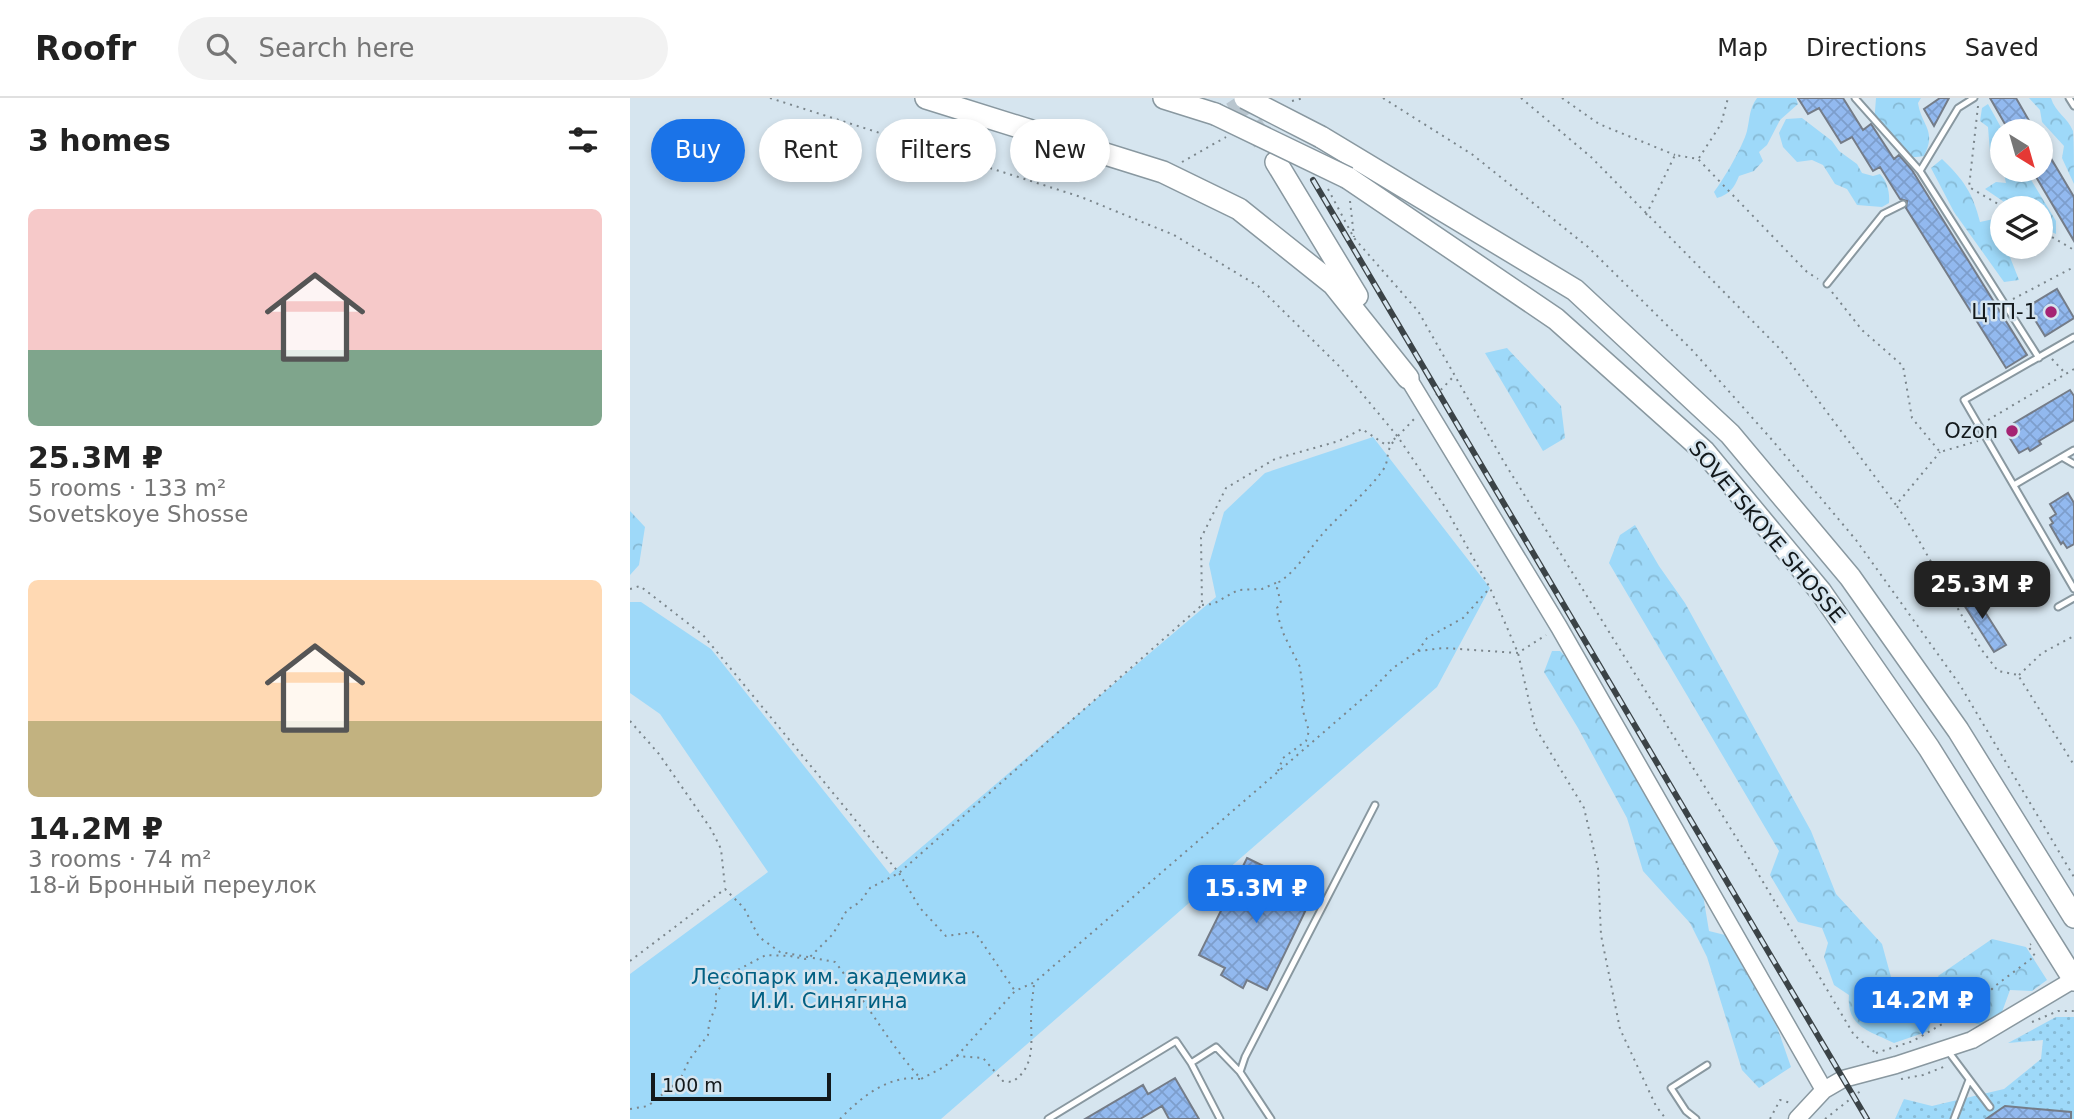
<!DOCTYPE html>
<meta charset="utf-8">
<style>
body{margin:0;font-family:"DejaVu Sans",sans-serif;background:#f2f2f2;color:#222;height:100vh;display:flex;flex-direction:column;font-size:26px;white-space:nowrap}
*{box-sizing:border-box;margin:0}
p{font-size:23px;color:#767676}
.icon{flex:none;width:38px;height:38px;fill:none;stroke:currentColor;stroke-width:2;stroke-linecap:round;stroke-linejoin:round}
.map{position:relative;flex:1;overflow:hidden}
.details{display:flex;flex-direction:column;background:#fff;width:630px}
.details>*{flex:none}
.guide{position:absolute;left:21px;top:21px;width:665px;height:63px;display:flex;gap:14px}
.needle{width:46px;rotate:143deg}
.fabs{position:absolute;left:1360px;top:21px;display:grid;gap:14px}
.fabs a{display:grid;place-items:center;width:63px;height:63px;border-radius:50%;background:#fff;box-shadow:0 4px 10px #0003;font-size:35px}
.scale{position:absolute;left:21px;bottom:18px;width:180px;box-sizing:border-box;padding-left:7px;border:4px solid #13191c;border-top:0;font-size:19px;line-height:24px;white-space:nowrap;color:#13191c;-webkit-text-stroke:5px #d6e5ef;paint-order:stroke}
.price{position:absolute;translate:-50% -60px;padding:0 16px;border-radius:14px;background:#1a73e8;color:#fff;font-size:23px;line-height:46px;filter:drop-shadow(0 2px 4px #0008)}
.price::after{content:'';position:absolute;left:50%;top:42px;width:21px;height:16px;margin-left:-10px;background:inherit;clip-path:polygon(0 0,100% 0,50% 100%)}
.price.active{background:#222;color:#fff}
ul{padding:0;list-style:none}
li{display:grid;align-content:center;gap:14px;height:371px;padding:0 28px}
li span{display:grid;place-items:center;height:217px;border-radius:10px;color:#555}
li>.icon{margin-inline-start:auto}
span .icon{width:126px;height:126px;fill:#fffc;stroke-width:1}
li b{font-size:30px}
h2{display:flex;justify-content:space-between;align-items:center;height:84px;padding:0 28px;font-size:30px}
.tag{padding:0 24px;border-radius:32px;background:#fff;box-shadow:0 4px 10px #0003;font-size:24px;line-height:63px}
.tag.active{background:#1a73e8;color:#fff}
header{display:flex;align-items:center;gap:42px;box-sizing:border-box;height:98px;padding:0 35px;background:#fff;border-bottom:2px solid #e0e0e0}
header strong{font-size:33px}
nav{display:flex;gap:38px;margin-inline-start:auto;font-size:24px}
.search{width:490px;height:63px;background:#f2f2f2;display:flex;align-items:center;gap:18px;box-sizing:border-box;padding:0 24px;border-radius:38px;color:#767676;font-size:26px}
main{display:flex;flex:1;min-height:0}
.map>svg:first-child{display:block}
.grass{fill:url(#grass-dots)}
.forest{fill:url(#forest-crowns)}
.park{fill:#9ed9f9}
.building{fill:url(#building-cross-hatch);stroke:#747c88;stroke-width:2}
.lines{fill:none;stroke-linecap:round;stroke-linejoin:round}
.highway-tunnel{stroke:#b9c6cf;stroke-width:21;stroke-dasharray:21 10;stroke-linecap:butt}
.lane-casing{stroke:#8998a0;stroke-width:9}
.secondary-casing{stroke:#8998a0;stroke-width:19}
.highway-casing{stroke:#8998a0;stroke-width:24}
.path{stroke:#7b868c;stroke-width:2;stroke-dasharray:2 5;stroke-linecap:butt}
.lane{stroke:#fff;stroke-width:5}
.secondary{stroke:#fff;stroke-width:16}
.highway{stroke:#fff;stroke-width:21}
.rail-casing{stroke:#3b4347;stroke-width:6}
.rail{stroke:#d6e5ef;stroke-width:3.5;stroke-dasharray:10;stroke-linecap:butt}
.highway-bridge-casing{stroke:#8998a0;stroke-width:24;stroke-linecap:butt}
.highway-bridge{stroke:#fff;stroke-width:21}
.poi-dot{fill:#a52473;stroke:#d6e5ef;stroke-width:2.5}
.labels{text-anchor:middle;stroke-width:5;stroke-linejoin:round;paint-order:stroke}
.poi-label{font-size:21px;fill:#13191c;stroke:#d6e5ef;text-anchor:end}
.street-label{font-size:21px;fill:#13191c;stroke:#d6e5ef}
.park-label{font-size:21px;fill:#026083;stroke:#d6e5ef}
</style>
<header>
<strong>Roofr</strong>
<div class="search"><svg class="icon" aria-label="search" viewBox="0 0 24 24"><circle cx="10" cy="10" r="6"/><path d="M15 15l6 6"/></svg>Search here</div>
<nav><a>Map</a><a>Directions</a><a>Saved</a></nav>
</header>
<main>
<section class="details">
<h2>3 homes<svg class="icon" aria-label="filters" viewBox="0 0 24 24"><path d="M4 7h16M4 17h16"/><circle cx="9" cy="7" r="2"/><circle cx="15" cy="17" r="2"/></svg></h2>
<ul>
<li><span style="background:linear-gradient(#f6c9c9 65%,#7fa58c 0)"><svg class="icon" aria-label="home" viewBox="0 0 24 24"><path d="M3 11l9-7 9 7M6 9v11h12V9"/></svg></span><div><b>25.3M ₽</b><p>5 rooms · 133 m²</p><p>Sovetskoye Shosse</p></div></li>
<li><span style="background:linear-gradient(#ffd9b3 65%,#c2b280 0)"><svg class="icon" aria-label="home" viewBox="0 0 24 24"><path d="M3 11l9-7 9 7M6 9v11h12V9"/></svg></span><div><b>14.2M ₽</b><p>3 rooms · 74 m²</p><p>18-й Бронный переулок</p></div></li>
</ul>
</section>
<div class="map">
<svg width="1444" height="1021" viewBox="0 0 1444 1021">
<defs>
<pattern id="grass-dots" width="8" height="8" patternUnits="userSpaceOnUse" patternTransform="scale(1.75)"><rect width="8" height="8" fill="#9ed9f9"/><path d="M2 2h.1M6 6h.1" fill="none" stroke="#87bad5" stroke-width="1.8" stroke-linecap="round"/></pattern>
<pattern id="forest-crowns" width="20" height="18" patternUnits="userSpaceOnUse" patternTransform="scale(1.75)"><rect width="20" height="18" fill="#9ed9f9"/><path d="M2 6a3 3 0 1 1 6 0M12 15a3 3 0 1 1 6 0" fill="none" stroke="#87bad5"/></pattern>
<pattern id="building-cross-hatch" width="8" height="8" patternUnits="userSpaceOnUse" patternTransform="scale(1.75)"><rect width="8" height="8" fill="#92b9ef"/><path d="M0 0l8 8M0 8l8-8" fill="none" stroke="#7d9ecc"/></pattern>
</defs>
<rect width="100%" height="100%" fill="#d6e5ef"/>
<path class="grass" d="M1426,919H1444V1021H1265L1274,1001L1302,1008L1374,991L1411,961L1413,942L1378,945Z"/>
<path class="forest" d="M1127,0H1166L1168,6L1150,22L1137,47L1129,54L1133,63L1124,73L1109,78C1104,90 1100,96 1087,100L1084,94C1094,81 1113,48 1117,33C1120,20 1119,11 1127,0Z
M1246,0H1291L1288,5C1292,29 1307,32 1294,58C1259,64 1267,41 1244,26Z
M1399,0H1421C1425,14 1438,20 1443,33C1444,46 1444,73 1444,86L1432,60L1434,48L1412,24L1410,12Z
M1358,6L1373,33L1372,68L1371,57L1360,54L1358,29L1350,23L1352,10Z
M1172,20L1202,43L1209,53L1227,66L1232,75L1243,78L1250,76C1257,83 1260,94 1259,105L1252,109L1227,107L1217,91L1205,86L1193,67L1182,62L1167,64L1153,49L1149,35L1156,21Z
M1312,61C1333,81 1343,95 1350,124L1368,120L1372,124V149H1376L1389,182L1374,184L1324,114L1301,70Z
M1373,72H1395L1426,123V136L1411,129L1410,110H1383L1355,91L1366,84L1376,85Z
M877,250L931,308L935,340L913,353L855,255Z
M0,413L15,429L9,467L0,477Z
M1005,427L1029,468L1055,505L1181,733L1206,796L1252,846L1264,890L1304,903L1299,933L1264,945C1240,933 1216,929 1219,897L1204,887L1194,859L1198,845L1192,830L1168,824L1140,777L1149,753L979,465L990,437Z
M922,553H930L940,563L1072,791L1079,833L1095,837L1147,929L1161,969L1129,990L1112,972L1077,859L1060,825L1013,773L997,720L948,630L914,574Z
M1362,841L1396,849L1417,882L1402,893L1380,892L1372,914L1350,927L1329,919L1308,878Z"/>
<path class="park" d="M743,339L860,490L807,589L311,1021H0V876L138,774L30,616L0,595V504H11L81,551L260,776L586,499L579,466L594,414L635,375Z"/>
<path class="building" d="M1168,0H1213L1233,32L1241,26L1264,61L1269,57L1282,72L1397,257L1376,270L1276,110L1277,103L1270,101L1250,69L1243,73L1222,39L1211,45L1189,10L1178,16Z
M1310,0H1319L1304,28L1294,11Z
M1360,0H1386L1405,33H1379Z
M1410,42L1444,99V143L1402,72H1410Z
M1427,191L1444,220L1415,238L1397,209Z
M1440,292L1444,298V322L1409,343L1411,346L1400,353L1398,350L1389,355L1376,334L1386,328L1384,325Z
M1438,395L1444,405V446L1437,450L1433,444L1431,446L1420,427L1423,425L1420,420L1426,416L1420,406Z
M1341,492L1376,547L1364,554L1329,499Z
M617,760L685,793L637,892L617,882L613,890L604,885L591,877L595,870L569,857Z
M545,980L569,1021H539L532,1008L510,1021H455L513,987L518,996Z
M1375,1008L1441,1014V1021H1356Z"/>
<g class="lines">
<path class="highway-tunnel" d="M605,0L634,45"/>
<defs>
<path id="lane" d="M1225,0L1290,73
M1344,0L1328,10L1290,73L1409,260
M1439,0L1444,8
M1197,186L1253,116L1273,106
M1444,239L1334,302L1444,491
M1432,359L1444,366
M1384,387L1444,352
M1428,509L1444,500
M1318,953L1360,1009
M561,965L586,949L610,974
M418,1021L546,943L561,965L590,1021
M641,1021L610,974L615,959L745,707
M1066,1021L1056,1013L1041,990L1077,967
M1324,1021L1339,982"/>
<path id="secondary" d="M778,280L929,529L1194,992
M1167,1021L1194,992L1213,981L1266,967L1342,942L1443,882"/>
<path id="highway" d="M296,0L533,74L609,111L703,186L778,280
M534,0L585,16
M691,39L945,192L1100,336L1220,479L1328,632L1444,819
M646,64L727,198
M718,80L926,221L1074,353L1191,494L1299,650L1444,882"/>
</defs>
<use href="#lane" class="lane-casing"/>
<use href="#secondary" class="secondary-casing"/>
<use href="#highway" class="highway-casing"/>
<path class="path" d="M140,0L451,99L544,137L628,188L710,269L768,339L815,409L860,490L888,555L905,629L954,710L968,770L971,837L990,931L1026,1008L1036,1021
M753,0L843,57L958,149L1063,253L1143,343L1226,442L1330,587L1444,779
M891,0L961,59L1150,251L1266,407L1310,354
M932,0L969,26L1045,57
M662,3L674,0
M1348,8L1339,89L1375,110
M1069,60L1091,26L1098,0
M552,64L596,39
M698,91L724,140L788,213L874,364L1117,757L1224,937L1247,956
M720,103L724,139
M1016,117L1045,57L1068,61L1177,174L1188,181
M1410,132L1444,152
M1202,194L1232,232L1273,268L1282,320L1310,354L1348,343
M1383,201L1444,169
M1422,261L1435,275
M806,297L824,278
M1358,322L1444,271
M768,338L786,319
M1267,408L1284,434L1351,551L1368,573L1388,577L1444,667
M0,491L10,488L73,537L269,775L290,810L316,838L345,834L385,893
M572,507L583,506L608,492L632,491L648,484
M788,553L797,540L833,520L859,491
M1389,577L1412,555L1444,538
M0,623L29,656L81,731L91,751L95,789
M648,673L653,660L676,643L679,633L672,610L674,603L670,569L654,537L648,519L647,510L651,505L647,490L649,484C668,472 681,448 696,432C715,412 737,394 753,372C760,362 755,353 764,343
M0,863L95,791L114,810L129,839L150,854L205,864C235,902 259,946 291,981L314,969L327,958L353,960L373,983L382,984C406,969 401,944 401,919C401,908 403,897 404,886
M1402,924L1428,913H1444
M1246,955L1283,943L1347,906L1365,888L1405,858L1398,848L1401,846
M327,958L385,893L405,884L739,595L763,570L788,553L814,550L888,555L916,537
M1271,981L1293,977L1316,968
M0,1011L18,1008L50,982L59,962L78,937L79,925L86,908V895L100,876L136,857L160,858L175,861L179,860L203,836L217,812L230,804L240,790L269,775L572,507L571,440L596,390L645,361L709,343L732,331L756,347L767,339
M210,1021C230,1000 259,976 290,981
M1140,1021L1150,1002L1161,1005
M1195,1021L1233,991"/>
<use href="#lane" class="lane"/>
<use href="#secondary" class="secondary"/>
<use href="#highway" class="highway"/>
<defs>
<path id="rail" d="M683,82L1237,1021"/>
</defs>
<use href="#rail" class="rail-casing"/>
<use href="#rail" class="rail"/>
<defs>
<path id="highway-bridge" d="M615,0L691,39
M585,16L718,80"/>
</defs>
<use href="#highway-bridge" class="highway-bridge-casing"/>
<use href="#highway-bridge" class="highway-bridge"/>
</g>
<g class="poi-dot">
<circle cx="1421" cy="214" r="7"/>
<circle cx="1382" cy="333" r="7"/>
</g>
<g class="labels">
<g class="poi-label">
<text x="1407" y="221">ЦТП-1</text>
<text x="1368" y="340">Ozon</text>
</g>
<g class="street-label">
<text transform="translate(1137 434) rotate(50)" y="7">SOVETSKOYE SHOSSE</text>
</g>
<g class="park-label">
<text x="199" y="886">Лесопарк им. академика<tspan x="199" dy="24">И.И. Синягина</tspan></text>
</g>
</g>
</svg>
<div class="fabs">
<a><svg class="needle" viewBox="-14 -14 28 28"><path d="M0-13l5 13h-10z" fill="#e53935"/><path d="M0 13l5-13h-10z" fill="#767676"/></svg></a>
<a><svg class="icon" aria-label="layers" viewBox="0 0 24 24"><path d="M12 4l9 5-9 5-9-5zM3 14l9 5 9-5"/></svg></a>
</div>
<div class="scale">100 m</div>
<b class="price active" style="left:1352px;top:523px">25.3M ₽</b>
<b class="price" style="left:626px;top:827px">15.3M ₽</b>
<b class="price" style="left:1292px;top:939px">14.2M ₽</b>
<div class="guide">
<a class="tag active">Buy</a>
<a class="tag">Rent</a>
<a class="tag">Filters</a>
<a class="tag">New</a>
</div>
</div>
</main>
